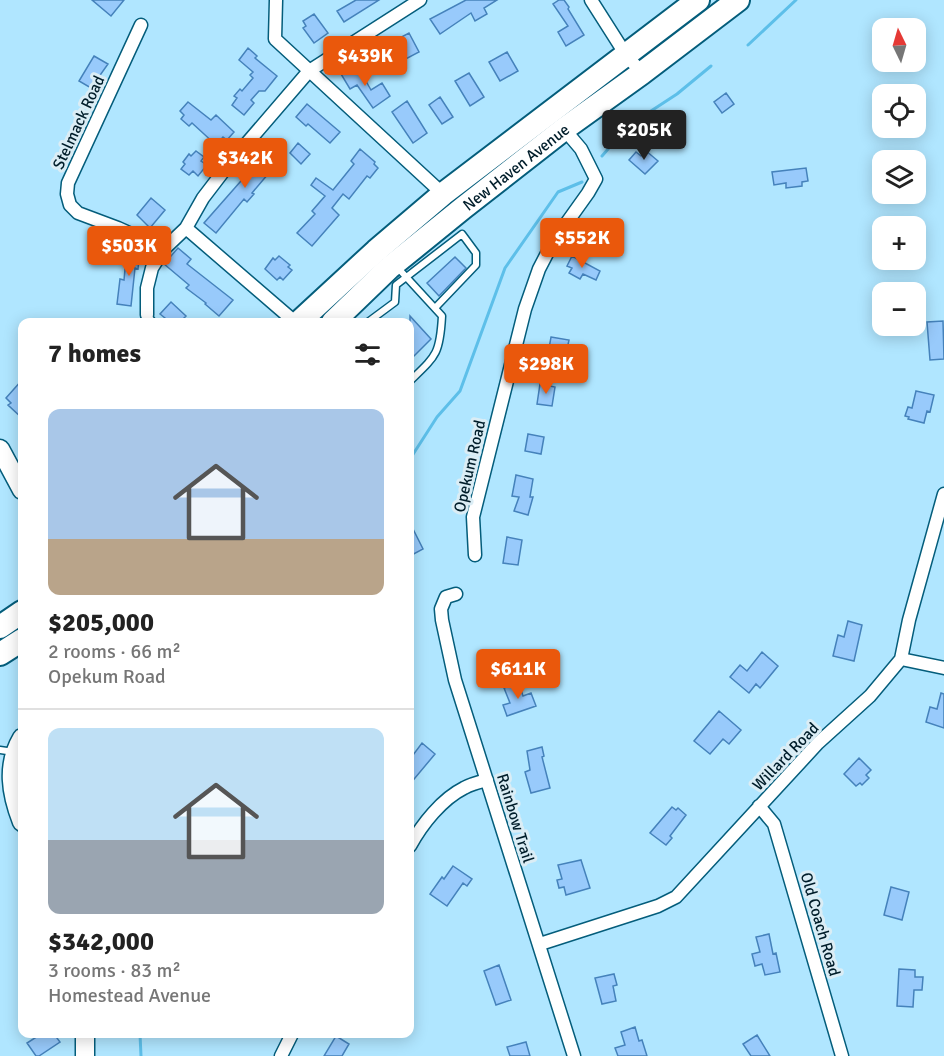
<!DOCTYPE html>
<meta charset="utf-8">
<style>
body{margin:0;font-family:Signika,sans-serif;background:#f2f2f2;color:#222;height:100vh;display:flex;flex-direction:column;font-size:22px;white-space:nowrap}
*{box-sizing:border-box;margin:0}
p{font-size:20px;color:#767676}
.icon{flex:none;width:33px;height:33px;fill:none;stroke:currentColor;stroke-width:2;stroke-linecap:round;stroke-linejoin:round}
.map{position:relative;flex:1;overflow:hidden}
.drawer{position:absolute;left:18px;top:318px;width:396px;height:720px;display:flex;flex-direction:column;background:#fff;border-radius:12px;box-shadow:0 3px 15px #0003}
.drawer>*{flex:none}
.needle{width:39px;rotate:355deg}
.buttons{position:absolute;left:872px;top:18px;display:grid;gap:12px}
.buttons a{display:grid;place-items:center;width:54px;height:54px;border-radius:12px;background:#fff;box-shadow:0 3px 15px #0003;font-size:30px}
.price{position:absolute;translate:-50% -51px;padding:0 14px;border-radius:6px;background:#ea580c;color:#fff;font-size:20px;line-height:39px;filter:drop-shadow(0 2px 3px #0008)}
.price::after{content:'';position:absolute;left:50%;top:36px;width:18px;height:14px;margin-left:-9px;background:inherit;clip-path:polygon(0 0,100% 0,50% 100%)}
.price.selected{background:#222;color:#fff}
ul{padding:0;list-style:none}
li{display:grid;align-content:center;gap:12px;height:318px;padding:0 30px}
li+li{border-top:2px solid #e0e0e0}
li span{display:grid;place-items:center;height:186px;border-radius:12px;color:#555}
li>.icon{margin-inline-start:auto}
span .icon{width:108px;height:108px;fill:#fffc;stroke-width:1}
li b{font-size:26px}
h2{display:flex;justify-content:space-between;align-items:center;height:72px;padding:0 30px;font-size:26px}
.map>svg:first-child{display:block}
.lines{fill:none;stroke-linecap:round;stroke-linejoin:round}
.stream{stroke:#5dbfe9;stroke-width:3}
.building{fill:#98cafb;stroke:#4582bb;stroke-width:1.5}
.lane-casing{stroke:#045d7b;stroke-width:9}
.street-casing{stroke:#045d7b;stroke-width:15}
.secondary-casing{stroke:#045d7b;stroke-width:21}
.highway-casing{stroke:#045d7b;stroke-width:26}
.lane{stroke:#fff;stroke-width:6}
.street{stroke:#fff;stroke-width:12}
.secondary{stroke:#fff;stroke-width:18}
.highway{stroke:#fff;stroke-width:22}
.labels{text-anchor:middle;stroke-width:6;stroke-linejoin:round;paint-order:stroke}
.street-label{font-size:16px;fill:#001d2a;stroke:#dbedf5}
</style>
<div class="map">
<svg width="944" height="1056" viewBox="0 0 944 1056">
<rect width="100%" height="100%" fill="#b0e6ff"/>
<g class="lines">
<path class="stream" d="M748,45L796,0
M602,156L628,126L677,94L711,66
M410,459L437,417L460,391L505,268L558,192L582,182
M140,1034L141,1056"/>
</g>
<path class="building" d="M92,0H124L111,16Z
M356,0H379L344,22L337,11Z
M466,0H497L484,8L487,14L475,21L471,13L440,34L430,19Z
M559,0H564L569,7L568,9L584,35L566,46L558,32L568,26L553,4Z
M314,14L328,33L314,43L303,28L306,26L303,21Z
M409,33L419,52L402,61L401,58L384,71L377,63L396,48L392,42Z
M248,48L257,56L255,58L277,76L265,91H259L251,100L254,103L244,115L232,105L237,98L234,96L240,89L242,91L253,78L250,75L253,72L239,60Z
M507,52L518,71L500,81L489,62Z
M94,56L108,64L91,88L79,81Z
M354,66L355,69L358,67L371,90L382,83L390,96L373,108L357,85L350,89L341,74Z
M469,73L484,97L470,106L455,81Z
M726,93L734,104L722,113L714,102Z
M440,97L453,117L442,124L429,105Z
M407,101L427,133L413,143L392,112Z
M188,102L211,120L216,115L234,132L227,140L223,137L216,145L192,123L189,126L181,119L184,115L180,111Z
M307,104L340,132L330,143L308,124L306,126L296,117Z
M298,143L310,154L301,164L290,153Z
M275,146L285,154L252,193L254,194L247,202L244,199L216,233L204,223L269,149L271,150Z
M360,149L375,162L374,164L378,168L370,178L367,176L349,199L343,194L332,208L339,215L312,246L297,233L315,214L312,211L325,196L311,185L316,178L333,190L354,164L351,161Z
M645,150L658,161L645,174L629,160L636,152L641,156Z
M196,151L204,157L201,161L207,165L198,176L193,171L189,175L181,169L185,164L183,162L189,154L191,156Z
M806,168L808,181L802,182V186L786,188V183L774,185L772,172Z
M151,198L165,210L150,228L137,215Z
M595,223L611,230L605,242L603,240L600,245L588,239Z
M127,248L140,249L138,269L135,268L131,306L117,304L120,279L124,280Z
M178,248L191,259L187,264L233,300L219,316L205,304L206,303L186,288L189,285L164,264Z
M279,256L290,265L288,267L292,270L283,280L280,277L277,280L265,269L273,258L275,260Z
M572,256L600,271L596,280L583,274L580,279L569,273L572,268L567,266Z
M455,257L466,268L439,296L427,283Z
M171,302L186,316L180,322H170L160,314Z
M410,316L431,339L410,360Z
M943,321L944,359L930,360L927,322Z
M551,337L569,340L564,363L550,360L551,355L548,354Z
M22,380V418L8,405L11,403L6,398Z
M540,384L555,387L552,406L537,404Z
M916,391L934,395L930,412L927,411L924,423L908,419L909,417L905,416L908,407L912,408Z
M528,434L544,437L541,454L525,451Z
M516,475L533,479L530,497H533L528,515L514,511L519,497L512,496Z
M410,523L423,549L410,556Z
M507,537L522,540L518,565L503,563Z
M848,621L862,625L854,661L833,656L838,635L844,637Z
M762,652L778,666L760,688L756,684L749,693L730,677L740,665L747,671Z
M519,683L523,696L531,693L536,706L507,716L503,705L510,703L504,688Z
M941,693L944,694V728L926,722L930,707L937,709Z
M719,711L741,730L729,744L723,739L710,754L694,741Z
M422,743L435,754L410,784V759Z
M542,747L544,756L542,757L550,788L531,793L525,772L530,770L527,751Z
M859,758L871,770L866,775L869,778L862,785L860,783L856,786L844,774Z
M672,807L676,810L678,808L686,815L670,836L672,838L666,845L650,833Z
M581,860L590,888L566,895L564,887L559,888L557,880L562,879L558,865Z
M453,866L472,879L467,886L463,883L447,906L430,894L442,877L444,879Z
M891,887L909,892L902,920L884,915Z
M769,934L773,954L776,953L780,972L765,975L762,964L755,966L752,954L760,952L756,937Z
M499,965L511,1000L496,1005L484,971Z
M899,969L915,970V977H923L922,990H914L913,1007L897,1006Z
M614,974L617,985L613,986L616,1001L602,1004L595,978Z
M635,1027L639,1041L642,1040L647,1056H618L615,1048L625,1045L621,1032Z
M41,1034H54L60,1042L39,1056H36L27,1043Z
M757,1035L770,1056H751L743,1044Z
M336,1036L349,1044L342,1056H324Z
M526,1042L530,1056H510L507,1047Z"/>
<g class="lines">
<defs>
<path id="lane" d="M397,267L442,316C440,354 436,356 410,381
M147,315L153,322
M368,322L395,302L396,285L462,234L476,253V265L435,308
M0,750L14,752"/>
<path id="street" d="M276,0L275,39L443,194
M591,0L626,55L642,73
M141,25L68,183L67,194L70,205L78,213L118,228L164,249
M186,228L295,322
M147,315V288L152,268L164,249L186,228L203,198L229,164L309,71L420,0
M475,555L473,517L525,309L539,269L553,242L588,193L596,179L581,149L564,129
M456,594L446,597L441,609L442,620L455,680L574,1056
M901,659L944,668
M759,806L774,824L842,1056
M410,846C422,824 442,799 464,788C471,784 479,782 487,780
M540,944L658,906L676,897L818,743L870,696L901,659L909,620L944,494
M281,1056L292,1034"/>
<path id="secondary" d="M0,449L22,490
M22,738C6,765 11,794 22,822
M85,1034V1056"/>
<g id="highway">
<path d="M299,322L376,251L443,194L698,0"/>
<path id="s1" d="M333,322L389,268L463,208L564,129L642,73L738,0"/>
<path d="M0,627L22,612"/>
<path d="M0,654L22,640"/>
</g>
</defs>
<use href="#lane" class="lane-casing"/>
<use href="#street" class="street-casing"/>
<use href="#secondary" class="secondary-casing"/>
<use href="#highway" class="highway-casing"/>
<use href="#lane" class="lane"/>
<use href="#street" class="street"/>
<use href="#secondary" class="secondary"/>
<use href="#highway" class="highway"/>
</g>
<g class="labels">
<g class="street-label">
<text transform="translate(78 122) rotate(-65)" y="6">Stelmack Road</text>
<text dy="6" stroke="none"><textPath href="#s1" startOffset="240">New Haven Avenue</textPath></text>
<text transform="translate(469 466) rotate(-77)" y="6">Opekum Road</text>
<text transform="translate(785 756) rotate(-46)" y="6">Willard Road</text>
<text transform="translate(516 818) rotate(73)" y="6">Rainbow Trail</text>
<text transform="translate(821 924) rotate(74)" y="6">Old Coach Road</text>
</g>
</g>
</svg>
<div class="buttons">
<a><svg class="needle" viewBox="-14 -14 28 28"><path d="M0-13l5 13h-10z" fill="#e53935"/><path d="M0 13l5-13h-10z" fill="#767676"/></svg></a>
<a><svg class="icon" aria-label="locate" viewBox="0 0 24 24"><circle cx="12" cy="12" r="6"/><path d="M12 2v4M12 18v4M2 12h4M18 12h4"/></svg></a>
<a><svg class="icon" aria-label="layers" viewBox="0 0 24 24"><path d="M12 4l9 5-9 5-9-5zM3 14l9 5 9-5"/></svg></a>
<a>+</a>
<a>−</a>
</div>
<b class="price" style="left:365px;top:87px">$439K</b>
<b class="price selected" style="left:644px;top:161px">$205K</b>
<b class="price" style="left:245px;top:189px">$342K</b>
<b class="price" style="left:582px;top:269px">$552K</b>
<b class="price" style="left:129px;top:277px">$503K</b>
<b class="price" style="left:546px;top:395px">$298K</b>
<b class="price" style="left:518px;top:700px">$611K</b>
<section class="drawer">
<h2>7 homes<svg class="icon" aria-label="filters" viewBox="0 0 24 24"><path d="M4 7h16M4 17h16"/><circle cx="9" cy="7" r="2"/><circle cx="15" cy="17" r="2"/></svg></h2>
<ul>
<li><span style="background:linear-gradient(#a9c7e8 70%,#b9a48a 0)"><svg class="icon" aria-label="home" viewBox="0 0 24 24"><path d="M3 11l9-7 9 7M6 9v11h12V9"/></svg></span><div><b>$205,000</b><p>2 rooms · 66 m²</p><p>Opekum Road</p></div></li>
<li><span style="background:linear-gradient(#bfe0f5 60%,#9aa5b1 0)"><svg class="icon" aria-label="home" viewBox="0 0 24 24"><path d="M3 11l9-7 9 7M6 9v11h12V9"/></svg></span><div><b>$342,000</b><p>3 rooms · 83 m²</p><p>Homestead Avenue</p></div></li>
</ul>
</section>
</div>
